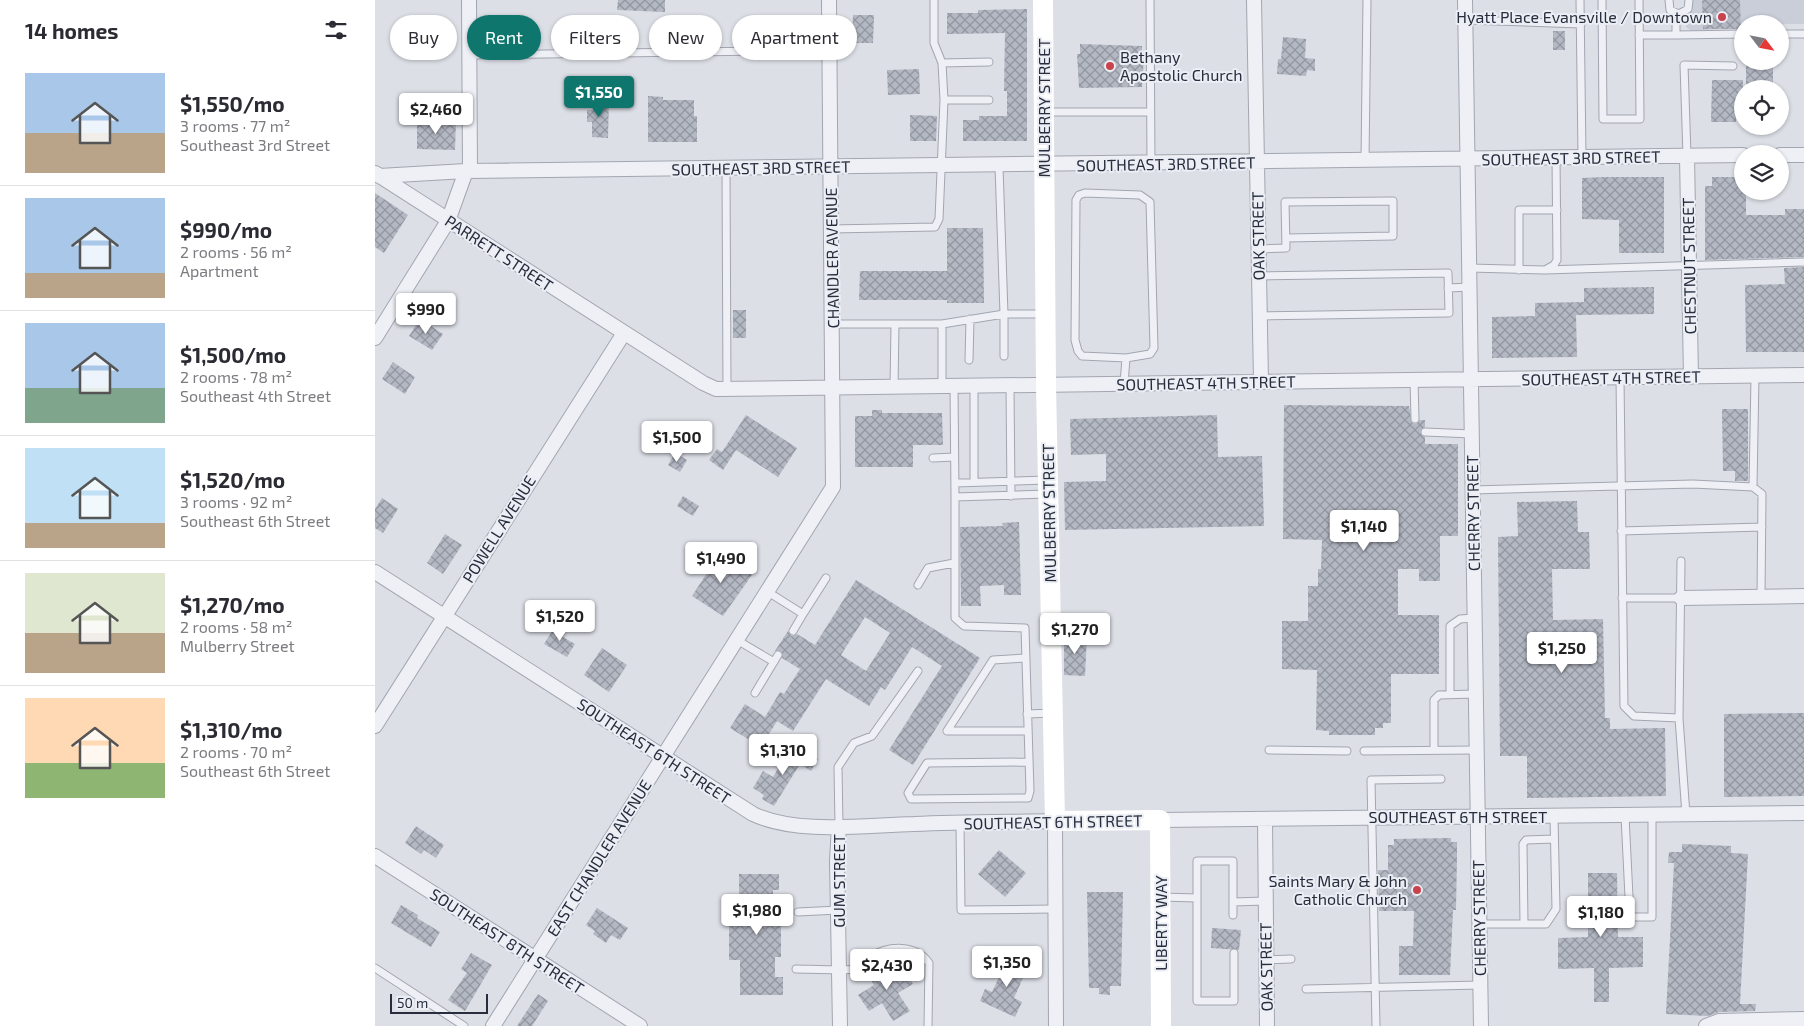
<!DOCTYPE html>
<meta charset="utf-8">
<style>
body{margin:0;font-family:"Exo 2",sans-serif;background:#f2f2f3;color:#2b2b33;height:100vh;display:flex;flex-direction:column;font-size:19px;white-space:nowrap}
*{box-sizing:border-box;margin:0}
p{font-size:16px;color:#7c7c81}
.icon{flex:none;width:28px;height:28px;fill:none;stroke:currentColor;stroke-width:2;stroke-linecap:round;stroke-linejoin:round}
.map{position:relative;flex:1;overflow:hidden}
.details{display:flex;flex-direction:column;background:#fff;width:375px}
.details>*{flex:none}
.guide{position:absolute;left:15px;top:15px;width:475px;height:45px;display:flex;gap:10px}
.needle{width:32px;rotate:122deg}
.fabs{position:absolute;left:1359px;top:15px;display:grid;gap:10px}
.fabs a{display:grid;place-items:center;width:55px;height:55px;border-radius:50%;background:#fff;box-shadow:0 1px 4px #0004;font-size:25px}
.scale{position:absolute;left:15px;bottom:12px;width:98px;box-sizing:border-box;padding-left:5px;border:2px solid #272d3c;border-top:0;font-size:14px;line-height:18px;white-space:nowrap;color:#272d3c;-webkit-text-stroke:4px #ebeef4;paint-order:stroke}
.price{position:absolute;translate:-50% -42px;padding:0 11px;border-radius:5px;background:#fff;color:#222;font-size:16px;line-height:32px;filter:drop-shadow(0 1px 2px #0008)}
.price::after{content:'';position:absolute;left:50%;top:30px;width:15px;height:11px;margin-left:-8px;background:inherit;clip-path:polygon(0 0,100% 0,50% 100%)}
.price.current{background:#0f766e;color:#fff}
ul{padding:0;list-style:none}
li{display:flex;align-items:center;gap:15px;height:125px;padding:0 25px}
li+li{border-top:1px solid #e1e1e2}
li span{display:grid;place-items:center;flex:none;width:140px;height:100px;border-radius:0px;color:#555}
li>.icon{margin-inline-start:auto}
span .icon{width:60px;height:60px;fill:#fffc;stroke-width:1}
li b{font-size:21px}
h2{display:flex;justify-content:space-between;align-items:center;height:60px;padding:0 25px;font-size:21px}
.tag{padding:0 18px;border-radius:22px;background:#fff;box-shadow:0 1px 4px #0004;font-size:18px;line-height:45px}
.tag.current{background:#0f766e;color:#fff}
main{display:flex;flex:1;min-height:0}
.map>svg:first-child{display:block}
.built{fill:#caced8}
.building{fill:url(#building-cross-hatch);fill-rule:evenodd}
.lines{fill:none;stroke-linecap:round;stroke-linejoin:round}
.lane-casing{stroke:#a2a6b0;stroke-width:9}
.street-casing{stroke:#a2a6b0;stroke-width:16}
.lane{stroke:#eff0f5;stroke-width:7}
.street{stroke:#eff0f5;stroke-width:14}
.secondary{stroke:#fff;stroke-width:20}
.poi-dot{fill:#c9434e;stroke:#ebeef4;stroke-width:2}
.labels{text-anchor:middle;stroke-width:4;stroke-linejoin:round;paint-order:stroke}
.poi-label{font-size:16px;fill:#272d3c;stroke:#ebeef4;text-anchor:end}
.street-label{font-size:16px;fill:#272d3c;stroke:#ebeef4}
</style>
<main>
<section class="details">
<h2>14 homes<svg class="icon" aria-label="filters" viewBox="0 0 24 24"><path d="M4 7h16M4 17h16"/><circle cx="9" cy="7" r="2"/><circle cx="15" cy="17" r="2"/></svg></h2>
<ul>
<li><span style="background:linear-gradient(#a9c7e8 60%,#b9a48a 0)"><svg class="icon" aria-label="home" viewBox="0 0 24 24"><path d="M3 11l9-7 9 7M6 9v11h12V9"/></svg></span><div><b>$1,550/mo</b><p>3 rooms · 77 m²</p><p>Southeast 3rd Street</p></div></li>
<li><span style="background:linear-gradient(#a9c7e8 75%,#b9a48a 0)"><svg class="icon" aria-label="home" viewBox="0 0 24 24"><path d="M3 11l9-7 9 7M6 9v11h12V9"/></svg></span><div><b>$990/mo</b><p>2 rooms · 56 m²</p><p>Apartment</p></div></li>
<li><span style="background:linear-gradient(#a9c7e8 65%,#7fa58c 0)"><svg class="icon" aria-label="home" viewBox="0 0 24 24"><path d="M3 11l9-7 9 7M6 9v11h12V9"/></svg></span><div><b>$1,500/mo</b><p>2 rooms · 78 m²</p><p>Southeast 4th Street</p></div></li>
<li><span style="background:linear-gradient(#bfe0f5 75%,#b9a48a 0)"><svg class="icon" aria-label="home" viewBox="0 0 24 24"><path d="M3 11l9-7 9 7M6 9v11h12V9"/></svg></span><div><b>$1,520/mo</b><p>3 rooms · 92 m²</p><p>Southeast 6th Street</p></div></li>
<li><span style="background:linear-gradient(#dfe7d0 60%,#b9a48a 0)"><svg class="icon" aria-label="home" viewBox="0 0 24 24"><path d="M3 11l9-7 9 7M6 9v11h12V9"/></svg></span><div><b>$1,270/mo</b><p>2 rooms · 58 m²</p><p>Mulberry Street</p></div></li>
<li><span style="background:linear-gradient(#ffd9b3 65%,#8fb573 0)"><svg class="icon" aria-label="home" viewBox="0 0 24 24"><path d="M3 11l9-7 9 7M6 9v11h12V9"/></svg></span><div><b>$1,310/mo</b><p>2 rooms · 70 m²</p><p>Southeast 6th Street</p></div></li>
</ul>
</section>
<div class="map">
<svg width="1429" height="1026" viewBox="0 0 1429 1026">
<defs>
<pattern id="building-cross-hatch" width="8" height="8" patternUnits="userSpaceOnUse" patternTransform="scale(1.25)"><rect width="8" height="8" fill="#b4b8c3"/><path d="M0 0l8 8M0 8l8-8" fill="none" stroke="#9296a0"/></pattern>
</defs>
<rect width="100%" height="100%" fill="#dcdfe6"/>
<path class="built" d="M1312,0H1429V24H1368L1367,27L1317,31L1311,27Z"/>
<path class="building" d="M243,0H290V12L242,10Z
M1327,0H1365L1366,29H1328Z
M652,9V141H588V120H604V116H632V91H629L630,33L572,34V13H603V10Z
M478,15H499L498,43H477Z
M389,27H409V42L388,41Z
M1178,31H1190V50H1178Z
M908,37L931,39L930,58L940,59V71L932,70L931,76L902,74L903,59H906Z
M705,44L767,46V58H769L767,87L704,88L702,54H705Z
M1371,61H1398V89H1371Z
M544,69L545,94L513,95L512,70Z
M1337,80H1368V101H1361V122H1336Z
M273,96L288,97V100H319V116H322V142H273Z
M218,98L234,99L233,138L217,137V122H212V110H218Z
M535,115L562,116L561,141H535Z
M42,120H81L80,150L42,149Z
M1229,177H1289V253H1244V220L1207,219V178Z
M1337,177H1363V186H1368V191H1371V215H1410V209H1429V257L1330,260V186H1337Z
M0,193L33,215L9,253L0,247Z
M572,228H608L609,303H572V300H484L485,271H572Z
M1429,267V352H1371L1370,285L1410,284L1409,268Z
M1279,287V314L1201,315L1202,357L1117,358V317L1160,316V303L1209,302V288Z
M358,310H371V338H358Z
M45,319L68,334L57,350L34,336Z
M18,362L40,377L30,394L7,379Z
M909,405L1034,406L1037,423L1041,424L1045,420H1050V427L1045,432L1050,437V444H1083V536H1065V581H1044V569H1023V615H1064V674H1016V723H1008V728H1000V735H954V731L941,730L942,670L907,669V621H933V586H943V569H946L947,540L908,539Z
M1347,409H1373V481H1360V471H1348Z
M497,410H507V413H567L568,445H538V467H480V416H497Z
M371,415L422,448L403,477L361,450L348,470L334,460L342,449L347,452Z
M842,415L843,457L887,456L889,526L690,530L689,482L731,481V454L696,455L695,419Z
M300,453L312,460L305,472L293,465Z
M308,496L324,506L318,516L302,506Z
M7,498L23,509L8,533L0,528V509Z
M1202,501L1203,532H1214L1215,569H1177L1178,620L1228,619L1230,718H1235V729L1290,728L1291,796L1152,798V756H1125L1123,537L1143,536L1142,502Z
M644,522L646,595H629V585L605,586L606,606H586L585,527L628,526L627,523Z
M70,534L87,545L68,574L52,563Z
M340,551L377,575L348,616L317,596L334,570L330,568Z
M481,580L605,658L538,765L514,750L567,666L537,647L510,690L506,687L494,706L451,679L418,731L402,721L386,747L355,728L370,704L390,717L405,692L409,694L425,669L407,658L406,651H400L413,631L416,636L422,634L440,645ZM490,617L515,633L491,671L466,655Z
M181,625L192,631L188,637L200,644L192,657L169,644Z
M689,634L712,635L710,676L689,675Z
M227,648L252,665L234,692L209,675Z
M1429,713V796L1349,797V714Z
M425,747L443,759L436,771L425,764L399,806L387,799L389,795L378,788L388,771L398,777L408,760L413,764Z
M41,826L69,845L61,858L49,850L46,854L30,843Z
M1076,838V842H1082V856L1081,910H1078L1075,975H1024V946H1038L1039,911H1004L1003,870H1013V845H1019V839Z
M1307,844L1356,846V853L1373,854L1365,1004H1381L1380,1011L1344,1012L1333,1016L1291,1014L1299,863H1293L1294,852H1307Z
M624,850L651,873L630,897L603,874Z
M1213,873H1242L1243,937H1268V967L1234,968V1002H1219V968L1183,969V938L1213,937Z
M364,874H404V890H398V922H406V957H400V977H408V995H365V960H354V918H364Z
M712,892H748L746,986H735V995L724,994V988H714Z
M26,905L43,915L42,918L65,932L56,947L16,923Z
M222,908L253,928L245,940L236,935L231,943L218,934L220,931L211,925Z
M837,928L866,930L864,950L836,948Z
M96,953L117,965L90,1011L73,1000L92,973L86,969Z
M640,955L651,960L648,968L652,969L639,998L647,1002L640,1017L605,1001L610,989L617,992L632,960L637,962Z
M505,965L511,974L526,965L538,984L523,993L535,1011L518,1021L507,1003L494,1011L483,995L499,985L492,974Z
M163,994L173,1001L157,1026H142Z"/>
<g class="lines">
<defs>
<path id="lane" d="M775,0L776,163
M1205,0L1207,157
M1227,0L1228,119H1265L1264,0
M1294,0L1295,10L1304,14L1313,9L1314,0
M1091,20L1206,24
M1405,34H1429
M1264,35H1301V14
M1301,35L1368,34
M96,55L454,50
M567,63L614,62
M569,100H614
M670,112H775
M1312,156L1309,65L1358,66
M990,161L992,0
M624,166L629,314H668
M351,169L352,389
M456,229L560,227L564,219L569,100L567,63L559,43V0
M883,249L911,248L910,202L1018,201V236L911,238
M1095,268L1170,270L1179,265L1182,260L1181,158
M1144,270V210H1182
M1170,270L1429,262
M884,276L1073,273L1074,313L885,316
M1073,288L1095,287
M457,324H567L629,314V356
M567,324V386
M594,360L595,319
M1245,378L1249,706L1259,716L1304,718L1311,815
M1039,380L1040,419
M749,384L751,358L707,356L703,351L700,340L701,200L704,195L710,193L765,195L775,202L779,348L775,354L751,358
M579,386L580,497L671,494
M635,386L636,496
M519,387L520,324
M1050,432L1097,434
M558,458L579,457
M599,481V386
M580,483L672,480
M1378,487L1380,376
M1098,490L1318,484L1378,487L1387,494L1386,596
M580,497V618L589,626L650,628L655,791L653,798L536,799L533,793L552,763L654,762
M1246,531L1387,527
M543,585L553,568L579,563
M393,592L428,614L451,578
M1247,598H1306
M418,631L428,614
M362,640L399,662
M651,658L618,660L572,731H653
M380,693L403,655
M1075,694V626L1085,619L1099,618
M652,714L677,713
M1304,718L1306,561
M894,750L972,751
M1059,750V700L1064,695L1100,694
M989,751L1101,750
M1250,816L1255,917H1277V816
M585,823L586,910L679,909
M464,826L463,767L479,743L497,736L543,671
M890,884L916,883
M786,897L822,898
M858,902L890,901
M423,912L463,910
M858,915V861H822V1001H859V953
M1104,924H1171L1181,909L1179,817
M1149,924L1148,844L1151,840L1179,839
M891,960L916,959
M0,968L89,1026
M421,969C431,969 474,971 480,969C485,967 490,961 495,957C514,945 541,944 554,963L553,1026
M931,989L1105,985
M1001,1026L996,780L1066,779"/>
<path id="street" d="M94,0L95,171
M879,0L886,382
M1090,0L1106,1026
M1405,155H1429
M1312,156L1316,377
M0,173L328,383L341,389L1429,375
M4,176L91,171L1368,155
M0,338L73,221L91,171
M0,572L378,814C423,835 490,825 539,824C586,822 633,822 680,821L681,1026
M1306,598L1429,596
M0,726L249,333
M890,819L892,1026
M785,820L1429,813
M464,826L462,861L465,1026
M0,856L265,1026
M118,1026L458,487L454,0
M1331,1026L1344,1021L1429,1019"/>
</defs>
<use href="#lane" class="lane-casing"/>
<use href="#street" class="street-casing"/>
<use href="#lane" class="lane"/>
<use href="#street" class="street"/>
<path class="secondary" d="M668,0L671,385L680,821L785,820L786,1026"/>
</g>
<g class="poi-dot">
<circle cx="1347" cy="17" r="5"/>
<circle cx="735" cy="66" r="5"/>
<circle cx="1042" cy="890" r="5"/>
</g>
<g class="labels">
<g class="poi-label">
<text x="1337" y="23">Hyatt Place Evansville / Downtown</text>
<text x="745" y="63" text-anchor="start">Bethany<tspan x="745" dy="18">Apostolic Church</tspan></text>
<text x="1032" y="887">Saints Mary &amp; John<tspan x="1032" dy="18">Catholic Church</tspan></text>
</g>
<g class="street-label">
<text transform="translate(669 108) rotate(-90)" y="6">MULBERRY STREET</text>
<text transform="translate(1196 158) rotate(-1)" y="6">SOUTHEAST 3RD STREET</text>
<text transform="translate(791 164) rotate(-1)" y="6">SOUTHEAST 3RD STREET</text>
<text transform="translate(386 168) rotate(-1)" y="6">SOUTHEAST 3RD STREET</text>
<text transform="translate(883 236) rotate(-91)" y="6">OAK STREET</text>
<text transform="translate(124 253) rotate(33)" y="6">PARRETT STREET</text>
<text transform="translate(457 258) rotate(-91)" y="6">CHANDLER AVENUE</text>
<text transform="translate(1314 266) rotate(-91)" y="6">CHESTNUT STREET</text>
<text transform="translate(1236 378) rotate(-1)" y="6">SOUTHEAST 4TH STREET</text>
<text transform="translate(831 383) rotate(-1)" y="6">SOUTHEAST 4TH STREET</text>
<text transform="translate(674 513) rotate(-91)" y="6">MULBERRY STREET</text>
<text transform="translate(1098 513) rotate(-91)" y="6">CHERRY STREET</text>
<text transform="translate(124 529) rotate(-58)" y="6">POWELL AVENUE</text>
<text transform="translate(279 751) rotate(33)" y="6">SOUTHEAST 6TH STREET</text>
<text x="1083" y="823">SOUTHEAST 6TH STREET</text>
<text transform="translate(678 822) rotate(-1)" y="6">SOUTHEAST 6TH STREET</text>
<text transform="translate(224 858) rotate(-58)" y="6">EAST CHANDLER AVENUE</text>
<text transform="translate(464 881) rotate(-90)" y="6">GUM STREET</text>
<text transform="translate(1104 918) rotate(-91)" y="6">CHERRY STREET</text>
<text transform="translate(786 923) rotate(-90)" y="6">LIBERTY WAY</text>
<text transform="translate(132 941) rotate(33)" y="6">SOUTHEAST 8TH STREET</text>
<text transform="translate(891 967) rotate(-91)" y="6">OAK STREET</text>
</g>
</g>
</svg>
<div class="fabs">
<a><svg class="needle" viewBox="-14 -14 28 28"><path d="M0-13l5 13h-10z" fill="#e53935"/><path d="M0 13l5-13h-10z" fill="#7c7c81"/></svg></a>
<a><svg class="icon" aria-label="locate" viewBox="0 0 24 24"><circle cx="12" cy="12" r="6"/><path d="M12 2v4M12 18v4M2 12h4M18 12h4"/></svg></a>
<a><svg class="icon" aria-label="layers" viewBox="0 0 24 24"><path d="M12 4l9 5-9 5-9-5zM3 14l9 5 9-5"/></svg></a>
</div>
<div class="scale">50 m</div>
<b class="price current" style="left:224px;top:118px">$1,550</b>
<b class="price" style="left:61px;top:135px">$2,460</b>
<b class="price" style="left:51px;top:335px">$990</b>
<b class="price" style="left:302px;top:463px">$1,500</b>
<b class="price" style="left:989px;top:552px">$1,140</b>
<b class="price" style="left:346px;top:584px">$1,490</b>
<b class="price" style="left:185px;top:642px">$1,520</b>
<b class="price" style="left:700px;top:655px">$1,270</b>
<b class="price" style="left:1187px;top:674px">$1,250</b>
<b class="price" style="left:408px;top:776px">$1,310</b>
<b class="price" style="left:382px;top:936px">$1,980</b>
<b class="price" style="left:1226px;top:938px">$1,180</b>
<b class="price" style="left:632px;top:988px">$1,350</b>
<b class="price" style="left:512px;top:991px">$2,430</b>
<div class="guide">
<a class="tag">Buy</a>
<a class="tag current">Rent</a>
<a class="tag">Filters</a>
<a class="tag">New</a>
<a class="tag">Apartment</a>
</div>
</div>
</main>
